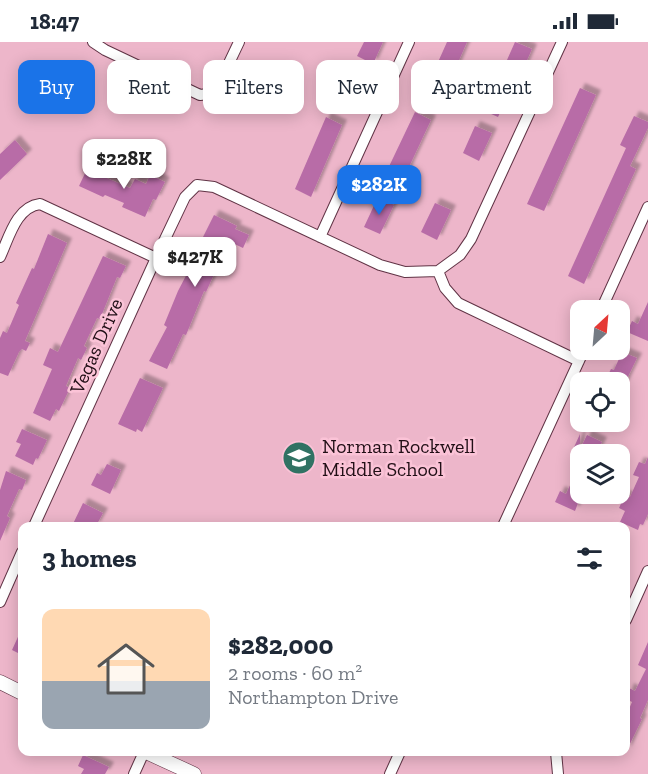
<!DOCTYPE html>
<meta charset="utf-8">
<style>
body{margin:0;font-family:"Zilla Slab",serif;background:#f6f6f7;color:#1f2937;height:100vh;display:flex;flex-direction:column;font-size:22px;white-space:nowrap}
*{box-sizing:border-box;margin:0}
p{font-size:20px;color:#747a83}
.icon{flex:none;width:33px;height:33px;fill:none;stroke:currentColor;stroke-width:2;stroke-linecap:round;stroke-linejoin:round}
.map{position:relative;flex:1;overflow:hidden}
.panel{position:absolute;left:18px;top:480px;width:612px;height:234px;display:flex;flex-direction:column;background:#fff;border-radius:12px;box-shadow:0 3px 15px #0003}
.panel>*{flex:none}
.banner{position:absolute;left:18px;top:18px;width:612px;height:54px;display:flex;gap:12px}
.needle{width:39px;rotate:26deg}
.controls{position:absolute;left:570px;top:258px;display:grid;gap:12px}
.controls a{display:grid;place-items:center;width:60px;height:60px;border-radius:12px;background:#fff;box-shadow:0 3px 15px #0003;font-size:30px}
.price{position:absolute;translate:-50% -51px;padding:0 14px;border-radius:12px;background:#fff;color:#222;font-size:20px;line-height:39px;filter:drop-shadow(0 2px 3px #0008)}
.price::after{content:'';position:absolute;left:50%;top:36px;width:18px;height:14px;margin-left:-9px;background:inherit;clip-path:polygon(0 0,100% 0,50% 100%)}
.price.on{background:#1a73e8;color:#fff}
ul{padding:0;list-style:none}
li{display:flex;align-items:center;gap:18px;height:150px;padding:0 24px}
li span{display:grid;place-items:center;flex:none;width:168px;height:120px;border-radius:12px;color:#555}
li>.icon{margin-inline-start:auto}
span .icon{width:72px;height:72px;fill:#fffc;stroke-width:1}
li b{font-size:26px}
h2{display:flex;justify-content:space-between;align-items:center;height:72px;padding:0 24px;font-size:26px}
.pill{padding:0 21px;border-radius:12px;background:#fff;box-shadow:0 3px 15px #0003;font-size:21px;line-height:54px}
.pill.on{background:#1a73e8;color:#fff}
.status{display:flex;justify-content:space-between;align-items:center;height:42px;padding:0 30px;background:#fff;direction:ltr}
.status svg{height:16px;fill:currentColor}
.map>svg:first-child{display:block}
.building{fill:#b86ca7;filter:url(#shadow)}
.lines{fill:none;stroke-linecap:round;stroke-linejoin:round}
.street-casing{stroke:#603345;stroke-width:12}
.secondary-casing{stroke:#603345;stroke-width:15}
.street{stroke:#fff;stroke-width:10}
.secondary{stroke:#fff;stroke-width:14}
.labels{text-anchor:middle;stroke-width:5;stroke-linejoin:round;paint-order:stroke}
.street-label{font-size:20px;fill:#210f16;stroke:#fbc3d7}
.poi-label{font-size:20px;fill:#210f16;stroke:#fbc3d7;text-anchor:start}
</style>
<div class="status"><b>18:47</b><svg viewBox="0 0 49 12"><path d="M0 12V9h3v3zM5 12V6h3v6zM10 12V3h3v9zM15 12V0h3v12zM26 1h20v11H26zM47 4h2v5h-2z"/></svg></div>
<div class="map">
<svg width="648" height="732" viewBox="0 0 648 732">
<defs>
<filter id="shadow"><feDropShadow dx="5" dy="-5" stdDeviation="1.5" flood-color="#0004"/></filter>
</defs>
<rect width="100%" height="100%" fill="#edb6ca"/>
<path class="building" d="M364,0H383L373,22L357,14Z
M447,0H467L443,55L426,47Z
M515,0L532,7L520,34L503,27Z
M348,29L364,37L352,64L335,56Z
M494,41L511,48L498,75L482,68Z
M580,46L596,53L544,169L527,162Z
M415,70L431,78L401,142L384,135Z
M634,74L648,80V86L630,124L636,127L584,242L568,234L626,106L620,103Z
M326,75L342,83L311,155L295,147Z
M475,84L492,91L479,119L463,111Z
M15,98L27,112L0,138V112Z
M89,123L106,131L104,135L130,146L135,137L146,142L150,133L165,140L156,158L153,157L145,175L122,165L124,161L105,153L103,155L79,144Z
M378,155L394,163L380,192L364,185Z
M435,161L451,168L437,198L421,190Z
M214,173L237,184L235,187L249,193L243,206L224,197L215,217L220,219L206,250L204,249L186,293L183,292L167,327L149,319L167,285L164,283L178,249L189,228L192,229L205,201L201,199Z
M48,192L67,201L25,299L30,301L26,309L22,307L19,310L8,334L0,331V296L3,289L7,291L19,263L16,261L32,226L34,227Z
M103,214L126,224L120,236L117,235L100,277L97,276L84,304L87,306L81,318L78,316L66,344L70,346L59,369L56,367L50,379L33,371L52,327L43,323L50,306L58,310Z
M648,260V299L627,290L632,279L638,282Z
M622,310L637,316L623,345L620,343V340L606,337L611,327L614,328Z
M140,336L163,346L142,390L137,387L136,390L118,382Z
M22,387L47,398L38,417L36,416L33,423L15,414L21,402L16,400Z
M580,392V407L587,393L602,400L596,412H580V419L570,414Z
M648,415V472L643,483L640,482L638,488L620,480L625,469L619,466L625,453L630,455L639,435L633,433L639,420L645,422Z
M107,422L121,428L110,452L91,443L97,431L101,433Z
M6,429L26,438L22,448L19,447L7,474L10,476L0,499V448Z
M572,439L580,443V456L575,469L555,460L560,449L566,452Z
M83,461L103,471L96,484H72Z
M22,586V613L12,608Z
M648,600V658L640,676L642,677L626,710V674L632,660L626,657V655L629,646L635,649L646,627L638,623Z
M83,713L109,725L105,732H81L84,727L78,724Z"/>
<g class="lines">
<defs>
<path id="street" d="M93,0L105,8L200,53L208,52L220,40L239,0
M320,195L409,0
M0,215C9,196 16,165 40,162L156,216
M438,229L460,213L471,197L562,0
M601,268L648,165
M34,484L156,216L185,155L197,143L214,145L380,223L405,230L438,229L445,246L458,261L579,319
M503,484L584,308
M0,560L22,510
M626,578L648,529
M556,710L558,732
M134,732L144,710
M390,732L400,710"/>
<path id="secondary" d="M0,640L22,651
M146,710L194,732"/>
</defs>
<use href="#street" class="street-casing"/>
<use href="#secondary" class="secondary-casing"/>
<use href="#street" class="street"/>
<use href="#secondary" class="secondary"/>
</g>
<defs>
<symbol id="school-disc" viewBox="-11 -11 22 22"><circle r="9.5" fill="#307263" stroke="#fbc3d7"/><path d="M0-5L7-2L0 1L-7-2ZM-4 1L0 2.5L4 1V4Q0 6-4 4Z" fill="#fff"/></symbol>
</defs>
<g fill-rule="evenodd">
<use href="#school-disc" x="280" y="397" width="38" height="38"/>
</g>
<g class="labels">
<g class="street-label">
<text transform="translate(96 304) rotate(-66)" y="7">Vegas Drive</text>
</g>
<g class="poi-label">
<text x="322" y="411">Norman Rockwell<tspan x="322" dy="23">Middle School</tspan></text>
</g>
</g>
</svg>
<div class="controls">
<a><svg class="needle" viewBox="-14 -14 28 28"><path d="M0-13l5 13h-10z" fill="#e53935"/><path d="M0 13l5-13h-10z" fill="#747a83"/></svg></a>
<a><svg class="icon" aria-label="locate" viewBox="0 0 24 24"><circle cx="12" cy="12" r="6"/><path d="M12 2v4M12 18v4M2 12h4M18 12h4"/></svg></a>
<a><svg class="icon" aria-label="layers" viewBox="0 0 24 24"><path d="M12 4l9 5-9 5-9-5zM3 14l9 5 9-5"/></svg></a>
</div>
<b class="price" style="left:124px;top:148px">$228K</b>
<b class="price on" style="left:379px;top:174px">$282K</b>
<b class="price" style="left:195px;top:246px">$427K</b>
<div class="banner">
<a class="pill on">Buy</a>
<a class="pill">Rent</a>
<a class="pill">Filters</a>
<a class="pill">New</a>
<a class="pill">Apartment</a>
</div>
<section class="panel">
<h2>3 homes<svg class="icon" aria-label="filters" viewBox="0 0 24 24"><path d="M4 7h16M4 17h16"/><circle cx="9" cy="7" r="2"/><circle cx="15" cy="17" r="2"/></svg></h2>
<ul>
<li><span style="background:linear-gradient(#ffd9b3 60%,#9aa5b1 0)"><svg class="icon" aria-label="home" viewBox="0 0 24 24"><path d="M3 11l9-7 9 7M6 9v11h12V9"/></svg></span><div><b>$282,000</b><p>2 rooms · 60 m²</p><p>Northampton Drive</p></div></li>
</ul>
</section>
</div>
